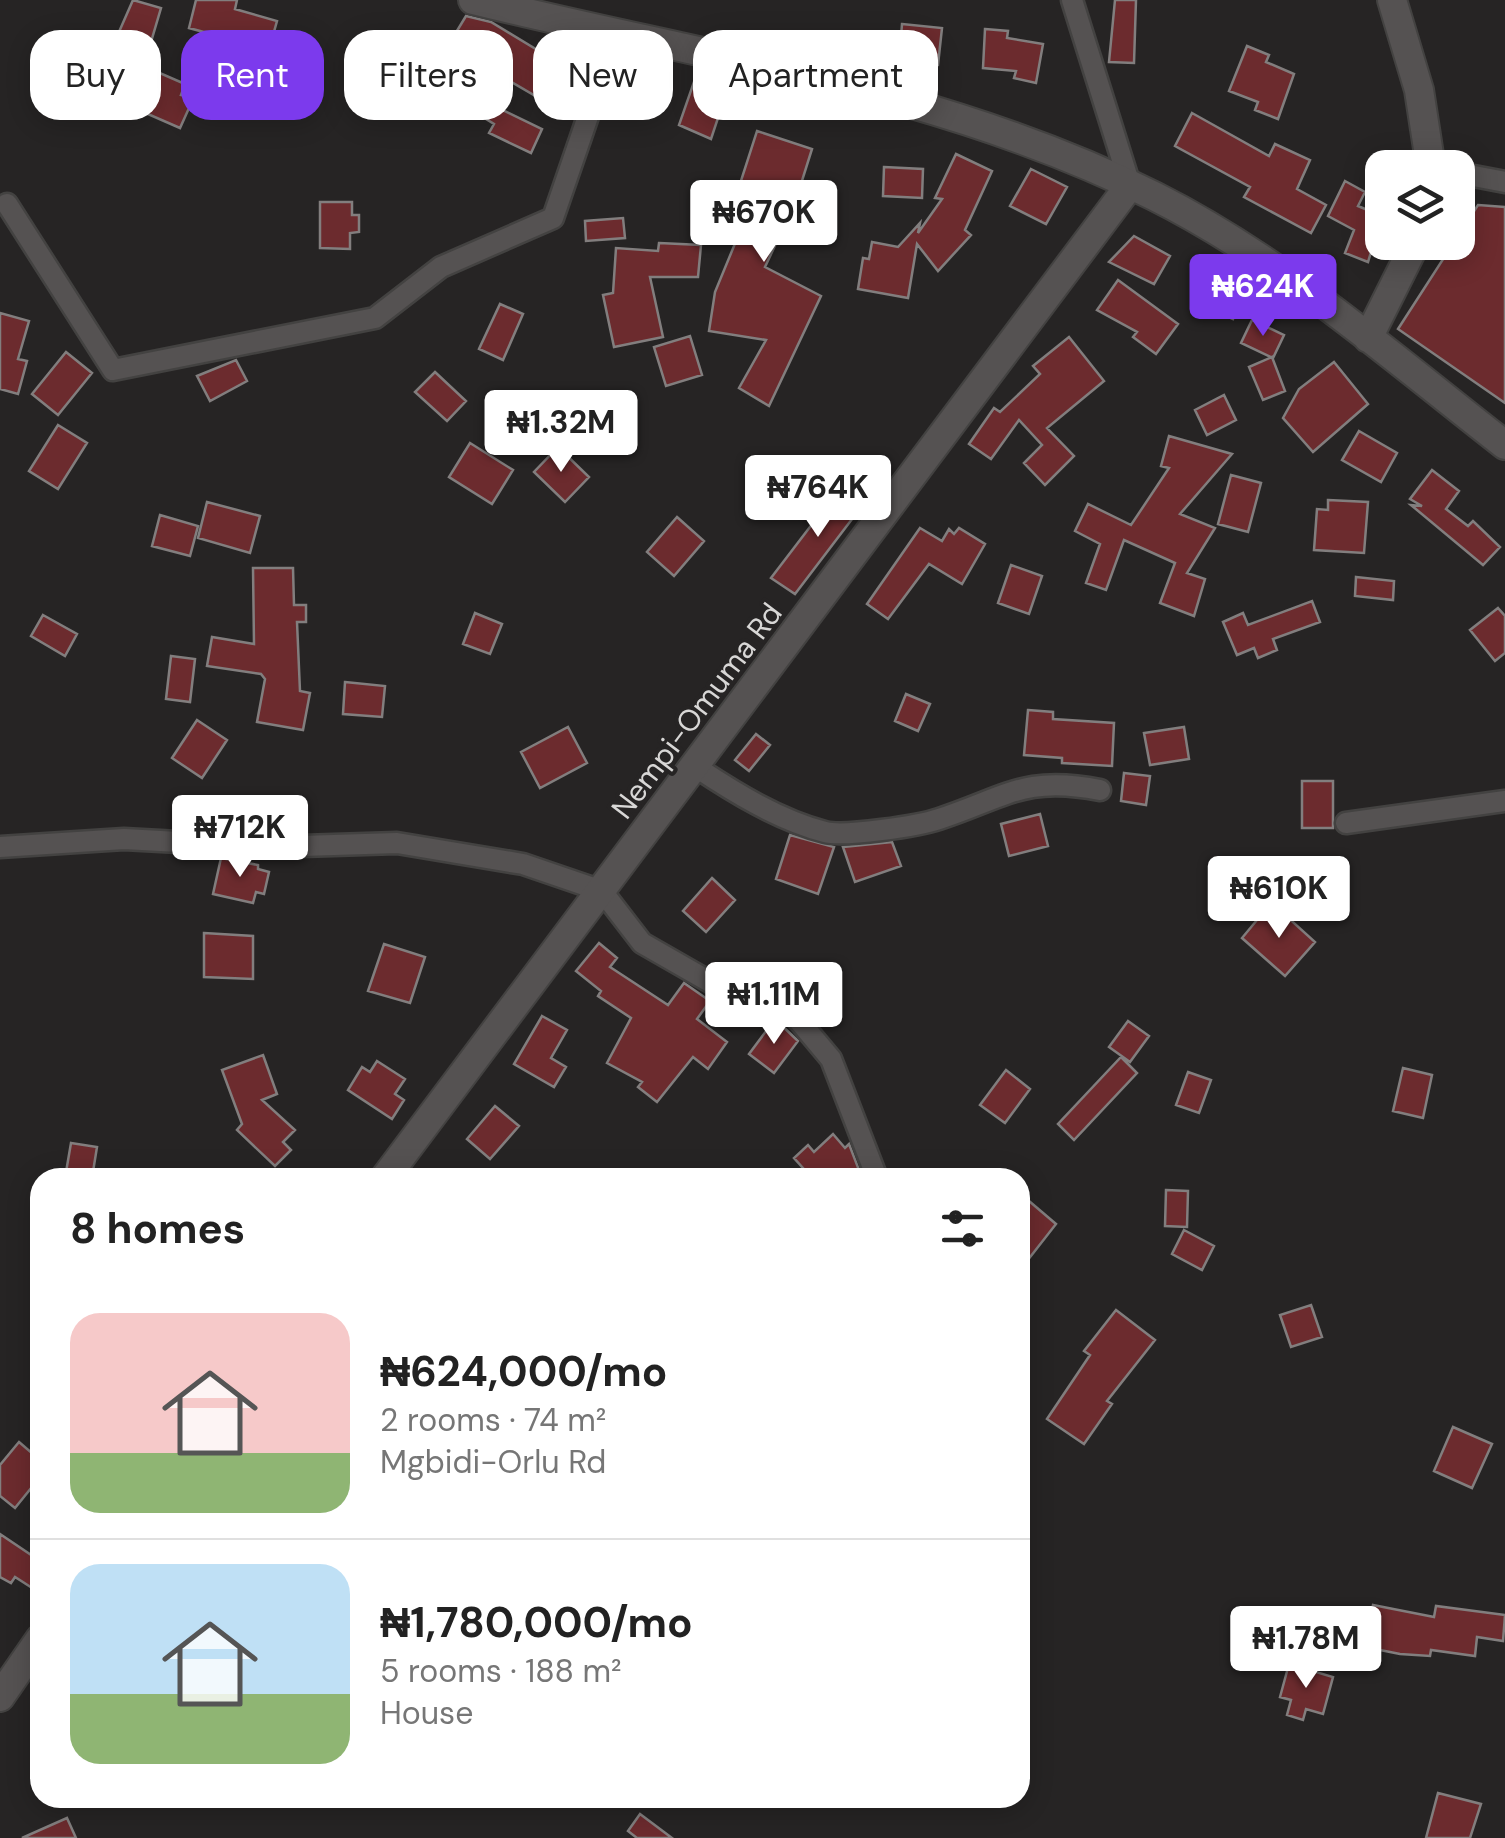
<!DOCTYPE html>
<meta charset="utf-8">
<style>
body{margin:0;font-family:"DM Sans",sans-serif;background:#f6f6f6;color:#222;height:100vh;display:flex;flex-direction:column;font-size:38px;white-space:nowrap}
*{box-sizing:border-box;margin:0}
p{font-size:32px;color:#767676}
.icon{flex:none;width:55px;height:55px;fill:none;stroke:currentColor;stroke-width:2;stroke-linecap:round;stroke-linejoin:round}
.map{position:relative;flex:1;overflow:hidden}
.side{position:absolute;left:30px;top:1168px;width:1000px;height:640px;display:flex;flex-direction:column;background:#fff;border-radius:30px;box-shadow:0 5px 25px #0003}
.side>*{flex:none}
.top-card{position:absolute;left:30px;top:30px;width:1000px;height:90px;display:flex;gap:20px}
.buttons{position:absolute;left:1365px;top:150px;display:grid;gap:20px}
.buttons a{display:grid;place-items:center;width:110px;height:110px;border-radius:20px;background:#fff;box-shadow:0 5px 25px #0003;font-size:50px}
.price{position:absolute;translate:-50% -85px;padding:0 22px;border-radius:10px;background:#fff;color:#222;font-size:32px;line-height:65px;filter:drop-shadow(0 2px 5px #0008)}
.price::after{content:'';position:absolute;left:50%;top:60px;width:30px;height:22px;margin-left:-15px;background:inherit;clip-path:polygon(0 0,100% 0,50% 100%)}
.price.on{background:#7c3aed;color:#fff}
ul{padding:0;list-style:none}
li{display:flex;align-items:center;gap:30px;height:250px;padding:0 40px}
li+li{border-top:2px solid #e0e0e0}
li span{display:grid;place-items:center;flex:none;width:280px;height:200px;border-radius:30px;color:#555}
li>.icon{margin-inline-start:auto}
span .icon{width:120px;height:120px;fill:#fffc;stroke-width:1}
li b{font-size:42px}
h2{display:flex;justify-content:space-between;align-items:center;height:120px;padding:0 40px;font-size:42px}
.chip{padding:0 35px;border-radius:30px;background:#fff;box-shadow:0 5px 25px #0003;font-size:35px;line-height:90px}
.chip.on{background:#7c3aed;color:#fff}
.map>svg:first-child{display:block}
.building{fill:#6c2b2e;stroke:#827e7e;stroke-width:2.5}
.lines{fill:none;stroke-linecap:round;stroke-linejoin:round}
.street-casing{stroke:#434241;stroke-width:25}
.secondary-casing{stroke:#434241;stroke-width:32}
.street{stroke:#555252;stroke-width:20}
.secondary{stroke:#555252;stroke-width:28}
.labels{text-anchor:middle;stroke-width:8;stroke-linejoin:round;paint-order:stroke}
.street-label{font-size:30px;fill:#d8d7d6;stroke:#262424}
</style>
<div class="map">
<svg width="1505" height="1838" viewBox="0 0 1505 1838">
<rect width="100%" height="100%" fill="#262424"/>
<path class="building" d="M133,0L161,8L146,59L159,66L155,71L185,84L181,95L194,97L180,128L132,107L128,113L84,82L111,39L115,41Z
M196,0H237L235,9L277,21L266,60L225,48L222,57L206,53L211,34L189,28Z
M1115,0H1136L1134,63L1109,62Z
M466,16L491,22L544,54L549,44L591,64L573,118L496,73L480,99L542,129L531,153L489,133L494,124L431,85L454,48L449,44Z
M902,24L942,28L938,65L899,62Z
M985,29L1008,31L1007,38L1043,44L1036,83L1014,78L1016,71L983,68Z
M1247,46L1269,55L1266,62L1294,74L1278,119L1255,110L1258,102L1229,91Z
M696,76L728,88L711,139L679,125Z
M1192,113L1269,156L1275,144L1310,160L1297,189L1326,205L1311,233L1244,197L1250,187L1175,146Z
M757,131L812,149L795,203L765,267L821,296L769,406L739,388L766,340L709,331L715,292L746,217L723,205L734,182L740,184Z
M956,154L992,171L965,230L971,235L938,271L917,244L908,298L858,289L863,258L869,259L872,242L898,247L920,223L918,233L942,199L935,198Z
M884,167L923,169L922,198L883,196Z
M1031,169L1067,187L1046,224L1010,206Z
M1345,181L1365,192L1358,206L1382,216L1368,262L1345,253L1354,230L1328,216Z
M320,202H352V215H359V232L350,233V249L320,248Z
M1478,205L1505,207V403L1398,329Z
M623,218L625,238L586,241L585,221Z
M1134,236L1170,256L1154,284L1109,262Z
M659,243L701,245L698,277H650L663,337L614,347L603,295L613,293L616,248L658,251Z
M1215,274L1246,288L1233,319L1202,305Z
M1118,280L1178,324L1156,354L1133,337L1137,332L1097,310Z
M500,304L523,314L503,360L479,349Z
M0,313L29,321L18,359L27,361L18,394L0,389Z
M1252,320L1284,335L1273,358L1241,343Z
M690,336L702,375L666,386L654,347Z
M1069,337L1104,381L1047,428L1074,456L1045,485L1024,463L1042,445L1019,420L991,459L969,444L994,408L1000,412L1040,374L1033,366Z
M66,352L92,373L58,415L32,394Z
M1272,357L1285,391L1263,400L1249,367Z
M236,360L247,381L210,401L197,376Z
M1334,362L1368,404L1313,452L1283,418L1299,389Z
M435,372L466,401L447,421L415,392Z
M1224,395L1236,420L1207,435L1195,410Z
M58,425L87,443L58,489L29,471Z
M1359,431L1397,453L1381,482L1342,460Z
M1169,436L1232,454L1180,514L1215,528L1187,573L1205,579L1194,616L1160,603L1175,563L1124,540L1106,590L1086,583L1100,544L1075,531L1088,504L1131,525L1169,468L1161,466Z
M470,443L513,470L492,504L449,477Z
M558,447L589,477L565,502L534,472Z
M1432,470L1459,491L1446,509L1468,526L1473,521L1500,547L1483,565L1411,505L1422,506L1410,499Z
M1231,475L1261,483L1248,532L1218,524Z
M842,485L865,502L795,594L771,578Z
M1328,500L1368,502L1364,553L1314,550L1317,509L1328,510Z
M207,502L260,516L250,553L198,538Z
M160,515L198,526L190,556L152,546Z
M677,517L704,541L674,576L647,552Z
M920,528L942,541L949,529L954,534L959,528L985,544L962,584L929,564L888,619L867,604Z
M1011,565L1042,576L1029,614L998,603Z
M253,568H293L294,605H306V622H297L300,691L310,693L303,730L257,722L265,679L261,674L207,666L212,637L254,644Z
M1356,577L1394,581L1393,600L1355,596Z
M1312,601L1320,622L1273,639L1277,650L1258,658L1254,648L1237,655L1223,622L1243,613L1248,625Z
M1498,608L1505,616V653L1495,661L1470,630Z
M475,613L502,624L490,654L463,644Z
M43,615L77,634L65,656L31,636Z
M171,656L195,659L190,702L166,699Z
M345,682L385,686L382,717L343,714Z
M906,694L930,704L918,731L895,721Z
M1028,710L1053,712V719L1114,723L1112,766L1062,763V758L1024,755Z
M197,720L227,740L202,778L172,758Z
M568,727L587,763L540,788L521,752Z
M1184,727L1189,759L1150,765L1144,733Z
M756,734L770,745L749,771L735,760Z
M1124,773L1150,776L1146,805L1121,801Z
M1302,781H1333V828H1302Z
M1040,814L1048,846L1009,856L1001,824Z
M790,835L834,847L818,894L776,879Z
M892,842L901,866L855,882L843,847Z
M221,858L258,865V869L269,872L264,894L256,892L253,903L213,894Z
M712,878L735,900L706,932L683,911Z
M1267,908L1277,917L1283,913L1315,942L1285,976L1242,938Z
M204,933L253,936V979L204,977Z
M599,943L617,958L610,967L668,1005L684,983L710,1001L697,1019L727,1042L708,1069L693,1057L657,1102L638,1087L642,1082L607,1063L631,1018L598,996L601,991L576,971Z
M384,944L425,957L410,1003L368,991Z
M542,1016L567,1030L551,1058L566,1067L554,1087L514,1064Z
M775,1019L798,1041L774,1073L749,1054Z
M1128,1021L1149,1036L1130,1062L1109,1047Z
M263,1055L277,1094L262,1100L295,1130L283,1142L291,1150L275,1166L237,1130L242,1124L222,1070Z
M1121,1057L1137,1073L1074,1140L1058,1124Z
M377,1061L405,1079L395,1094L404,1100L392,1119L348,1090L362,1067L370,1072Z
M1403,1068L1432,1075L1423,1118L1393,1111Z
M1006,1070L1030,1089L1005,1123L980,1105Z
M1188,1072L1211,1080L1199,1113L1176,1105Z
M495,1106L519,1126L490,1159L467,1139Z
M833,1134L845,1148L849,1144L862,1178H812L794,1158L808,1145L814,1152Z
M71,1143L97,1147L92,1178H65Z
M1166,1190L1188,1191L1187,1227L1165,1226Z
M1029,1201L1056,1224L1020,1270V1212Z
M1184,1230L1214,1246L1202,1270L1172,1254Z
M1311,1305L1322,1337L1291,1347L1280,1315Z
M1116,1310L1155,1340L1107,1401L1112,1404L1084,1444L1047,1419L1090,1355L1084,1351Z
M1453,1427L1492,1444L1472,1488L1434,1471Z
M19,1442L40,1460V1477L15,1508L0,1496V1465Z
M0,1534L40,1561V1593L15,1577L11,1583L0,1577Z
M1373,1605L1434,1617L1436,1606L1505,1615L1503,1641L1477,1637L1475,1656L1431,1650L1430,1656L1400,1654L1365,1647L1367,1641L1352,1639L1354,1624L1369,1625Z
M1289,1664L1333,1677L1323,1714L1306,1709L1303,1720L1287,1715L1291,1700L1280,1697Z
M1438,1793L1481,1804L1470,1838H1426Z
M640,1814L672,1838H637L628,1831Z
M67,1818L76,1838H22Z"/>
<g class="lines">
<defs>
<path id="street" d="M1072,0L1130,185
M1458,173L1505,182
M7,204L113,370L375,318L441,267L553,218L616,35
M696,767C735,793 779,820 825,832C844,837 919,826 939,819C1006,797 1025,775 1100,790
M1346,823L1505,801
M0,847L124,839L270,847L397,843L523,864L602,891L642,943L731,994L785,1004L831,1059L877,1178"/>
<path id="secondary" d="M473,0C703,57 940,89 1154,196C1282,260 1393,358 1505,445
M1392,0L1419,90L1431,168
M1368,338L1416,242
M385,1178L1130,185
M0,1697L40,1639"/>
</defs>
<use href="#street" class="street-casing"/>
<use href="#secondary" class="secondary-casing"/>
<use href="#street" class="street"/>
<use href="#secondary" class="secondary"/>
</g>
<g class="labels">
<g class="street-label">
<text transform="translate(697 711) rotate(-53)" y="10">Nempi-Omuma Rd</text>
</g>
</g>
</svg>
<div class="buttons">
<a><svg class="icon" aria-label="layers" viewBox="0 0 24 24"><path d="M12 4l9 5-9 5-9-5zM3 14l9 5 9-5"/></svg></a>
</div>
<b class="price" style="left:764px;top:265px">₦670K</b>
<b class="price on" style="left:1263px;top:339px">₦624K</b>
<b class="price" style="left:561px;top:475px">₦1.32M</b>
<b class="price" style="left:818px;top:540px">₦764K</b>
<b class="price" style="left:240px;top:880px">₦712K</b>
<b class="price" style="left:1279px;top:941px">₦610K</b>
<b class="price" style="left:774px;top:1047px">₦1.11M</b>
<b class="price" style="left:1306px;top:1691px">₦1.78M</b>
<div class="top-card">
<a class="chip">Buy</a>
<a class="chip on">Rent</a>
<a class="chip">Filters</a>
<a class="chip">New</a>
<a class="chip">Apartment</a>
</div>
<section class="side">
<h2>8 homes<svg class="icon" aria-label="filters" viewBox="0 0 24 24"><path d="M4 7h16M4 17h16"/><circle cx="9" cy="7" r="2"/><circle cx="15" cy="17" r="2"/></svg></h2>
<ul>
<li><span style="background:linear-gradient(#f6c9c9 70%,#8fb573 0)"><svg class="icon" aria-label="home" viewBox="0 0 24 24"><path d="M3 11l9-7 9 7M6 9v11h12V9"/></svg></span><div><b>₦624,000/mo</b><p>2 rooms · 74 m²</p><p>Mgbidi-Orlu Rd</p></div></li>
<li><span style="background:linear-gradient(#bfe0f5 65%,#8fb573 0)"><svg class="icon" aria-label="home" viewBox="0 0 24 24"><path d="M3 11l9-7 9 7M6 9v11h12V9"/></svg></span><div><b>₦1,780,000/mo</b><p>5 rooms · 188 m²</p><p>House</p></div></li>
</ul>
</section>
</div>
